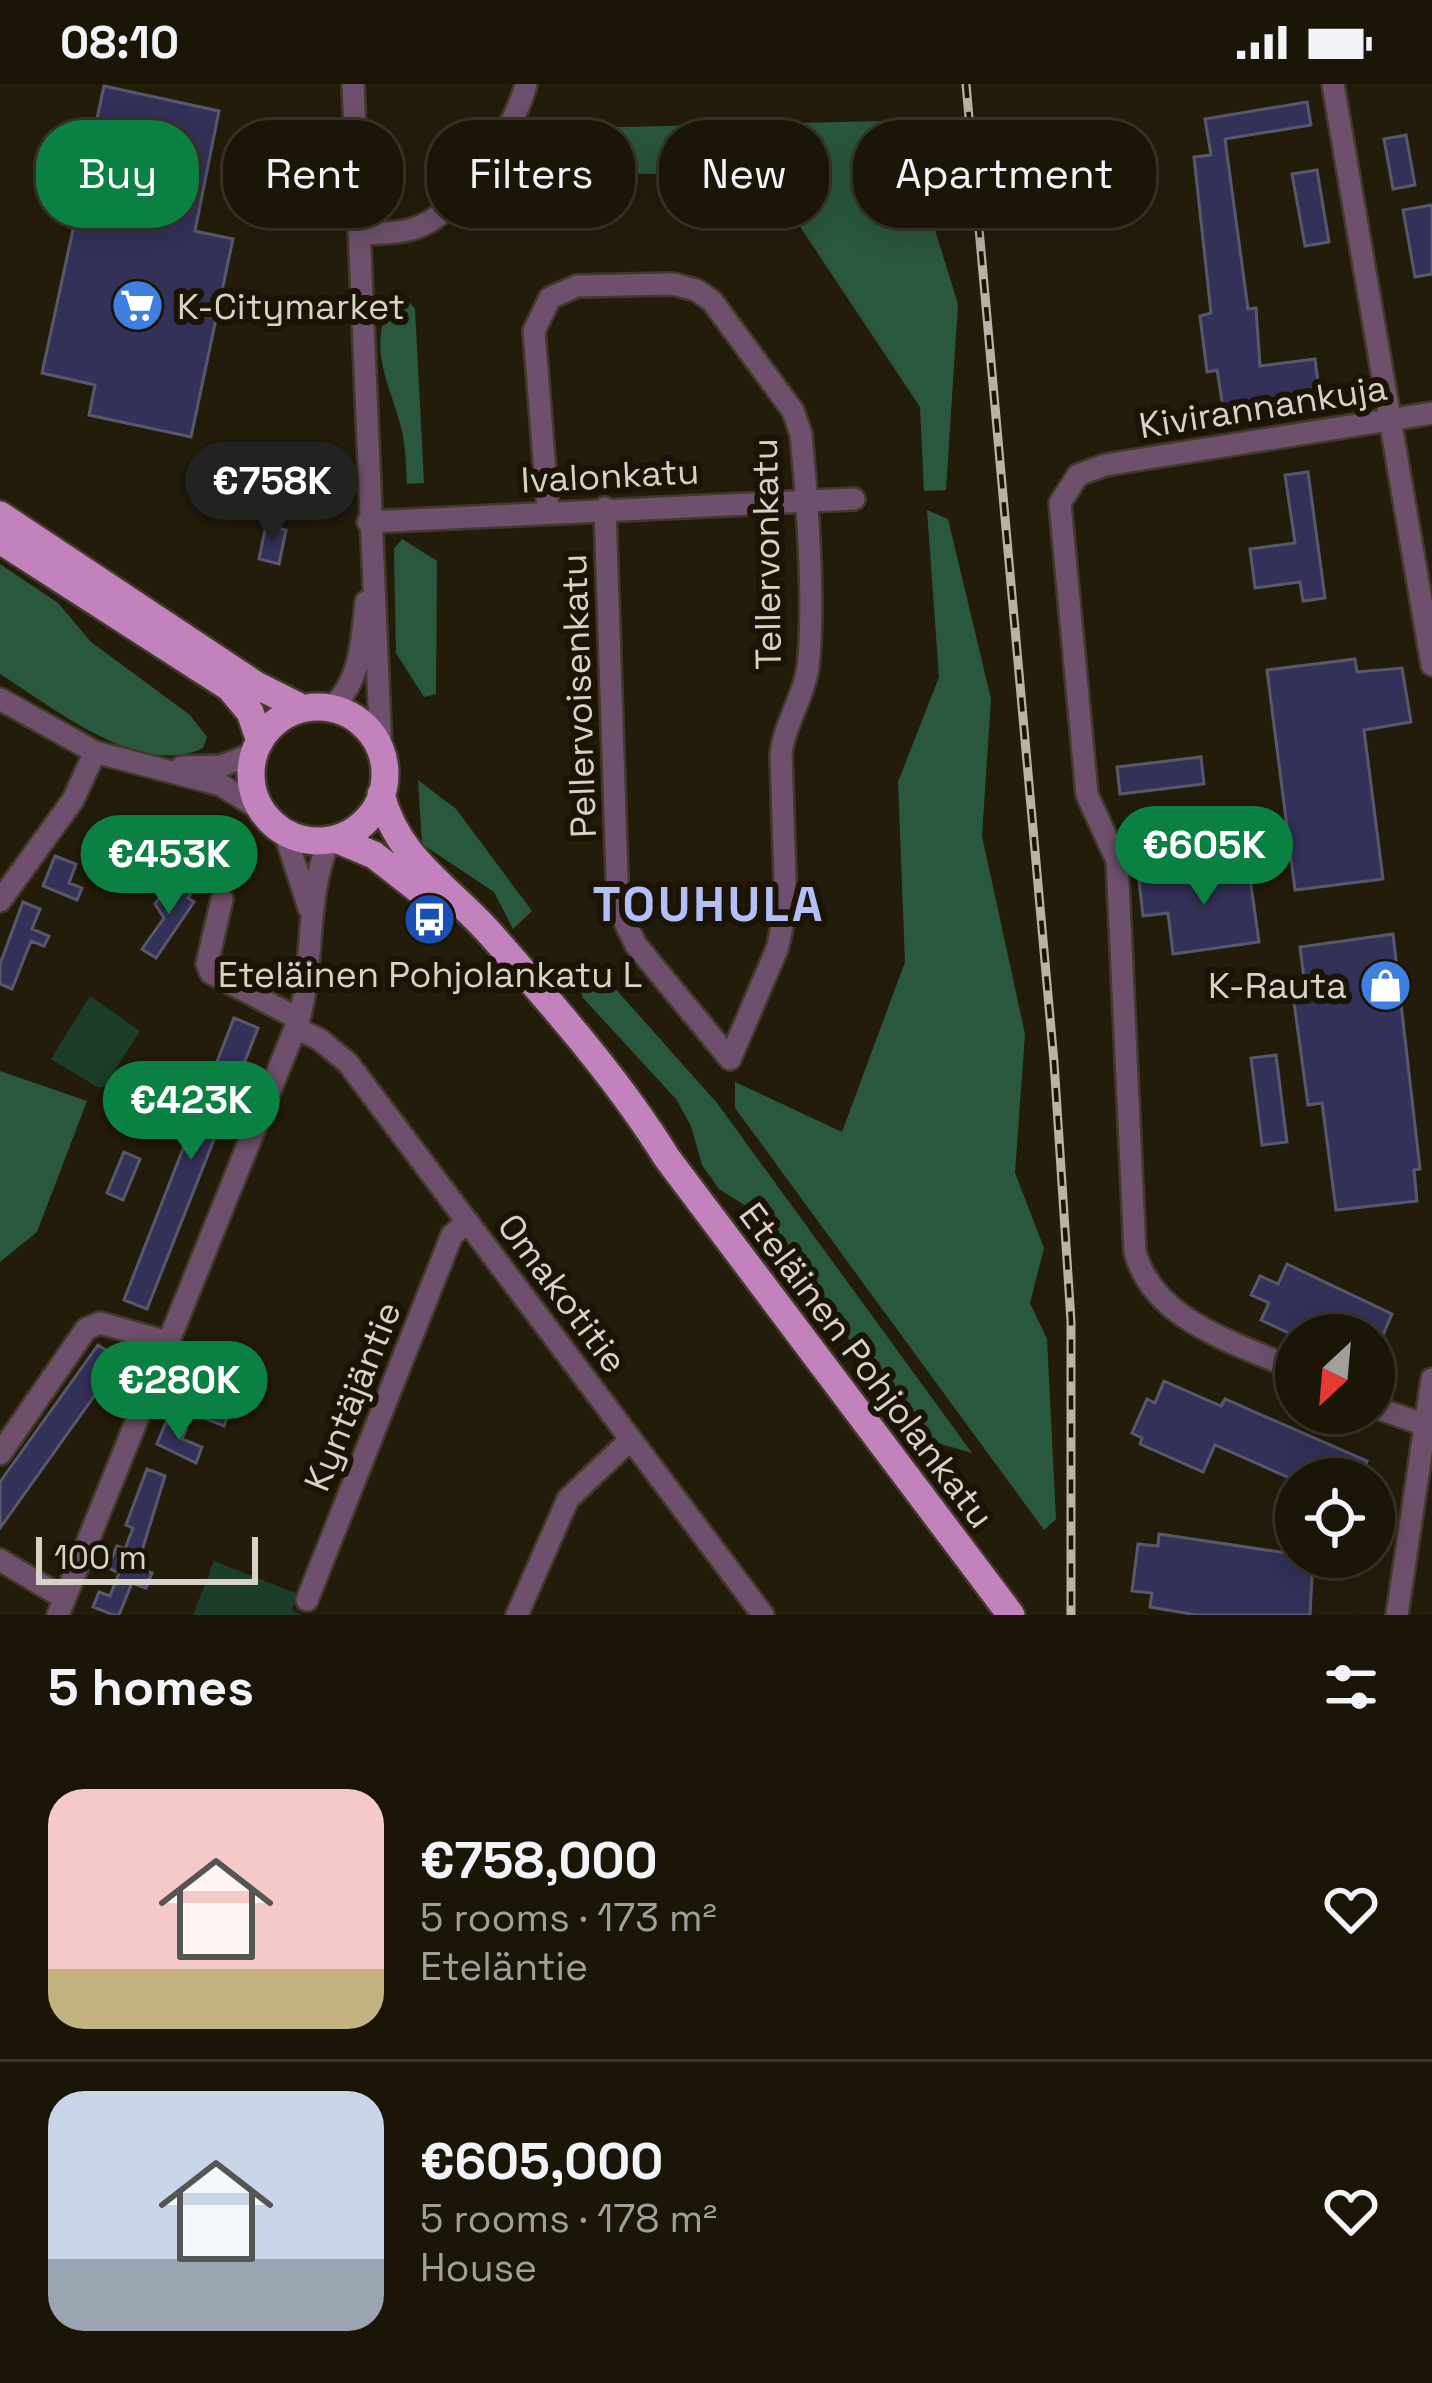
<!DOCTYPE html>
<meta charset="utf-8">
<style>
body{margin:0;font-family:"Space Grotesk",sans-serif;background:#282216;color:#f1f3f6;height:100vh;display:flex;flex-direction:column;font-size:45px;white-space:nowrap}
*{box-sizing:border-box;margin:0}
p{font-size:39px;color:#a09f9c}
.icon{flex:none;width:66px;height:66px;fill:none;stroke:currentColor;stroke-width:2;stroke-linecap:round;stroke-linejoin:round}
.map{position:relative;height:1531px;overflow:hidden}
.drawer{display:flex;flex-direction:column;background:#1b1508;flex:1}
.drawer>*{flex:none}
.hud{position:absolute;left:36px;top:36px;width:1362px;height:108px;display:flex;gap:24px}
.needle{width:78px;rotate:206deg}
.controls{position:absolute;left:1275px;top:1230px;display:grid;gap:24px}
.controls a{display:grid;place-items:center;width:120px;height:120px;border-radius:50%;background:#1b1508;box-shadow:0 6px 30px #0003,0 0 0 3px #393429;font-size:60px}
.scale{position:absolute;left:36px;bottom:30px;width:222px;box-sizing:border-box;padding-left:12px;border:6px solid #d7d2c7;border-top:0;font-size:33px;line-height:42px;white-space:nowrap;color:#d7d2c7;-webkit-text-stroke:9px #1b1303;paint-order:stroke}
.price{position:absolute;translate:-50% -102px;padding:0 27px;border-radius:42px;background:#0b8043;color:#fff;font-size:39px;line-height:78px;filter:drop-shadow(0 3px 6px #0008)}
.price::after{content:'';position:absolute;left:50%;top:72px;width:36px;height:27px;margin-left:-18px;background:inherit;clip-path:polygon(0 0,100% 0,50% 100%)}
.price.selected{background:#222;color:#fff}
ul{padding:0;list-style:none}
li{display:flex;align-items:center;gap:36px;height:300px;padding:0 48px}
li+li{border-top:3px solid #393429}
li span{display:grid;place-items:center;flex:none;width:336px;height:240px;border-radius:36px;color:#555}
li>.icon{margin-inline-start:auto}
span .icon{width:144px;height:144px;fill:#fffc;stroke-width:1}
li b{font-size:51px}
h2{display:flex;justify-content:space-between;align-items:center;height:144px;padding:0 48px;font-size:51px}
.chip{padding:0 42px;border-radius:48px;background:#1b1508;box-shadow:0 6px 30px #0003,0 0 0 3px #393429;font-size:42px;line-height:108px}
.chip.selected{background:#0b8043;color:#fff}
.status{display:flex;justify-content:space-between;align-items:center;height:84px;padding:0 60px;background:#1b1508;direction:ltr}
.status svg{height:33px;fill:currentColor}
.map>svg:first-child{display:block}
.green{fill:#1b3d2a}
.forest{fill:#2a583e}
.building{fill:#333158;stroke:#58586c;stroke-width:3}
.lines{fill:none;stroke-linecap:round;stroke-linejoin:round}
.minor-casing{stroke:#413929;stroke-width:26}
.major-casing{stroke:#413929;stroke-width:32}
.minor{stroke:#6f506c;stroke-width:21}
.major{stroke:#c283bc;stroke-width:27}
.rail-casing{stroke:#b9b3a7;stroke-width:9}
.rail{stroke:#1b1303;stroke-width:4.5;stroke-dasharray:14;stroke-linecap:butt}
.labels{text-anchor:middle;stroke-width:12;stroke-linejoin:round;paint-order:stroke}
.poi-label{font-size:36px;fill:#d7d2c7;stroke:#1b1303;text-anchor:start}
.street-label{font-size:36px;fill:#d7d2c7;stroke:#1b1303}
.district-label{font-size:48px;font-weight:bold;letter-spacing:3px;fill:#b3c0f8;stroke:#1b1303}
</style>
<div class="status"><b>08:10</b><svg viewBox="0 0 49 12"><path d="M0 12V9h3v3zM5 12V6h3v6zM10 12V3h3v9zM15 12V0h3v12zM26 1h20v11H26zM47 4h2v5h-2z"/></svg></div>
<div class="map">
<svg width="1432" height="1531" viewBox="0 0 1432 1531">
<rect width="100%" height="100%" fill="#241c0b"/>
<path class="green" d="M90,912L140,947L116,984L118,999L99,1004L51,975Z
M214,1477L298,1510L292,1526L302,1531H193Z"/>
<path class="forest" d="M930,36L929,127L958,220L946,406L924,407L920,323L797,138L796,121L826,115L827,109L791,116L781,108L733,113L659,90L512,89L535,45Z
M405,213L415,225L424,399L407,400C406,385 406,368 403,352C392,299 364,268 393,215Z
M927,426L948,435L991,615L982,752L1025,950L1015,1089L1044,1164L1030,1219L1047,1255L1056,1435L1044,1446L735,1024V998L842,1048L905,878L898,698L939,593Z
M402,455L437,477L436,610L424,613L396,569L394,465Z
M0,480L58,519L91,558L190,631L207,653L203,664C139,695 52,622 0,590Z
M418,696L456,725L532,827L513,845L494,808L422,760Z
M588,897L612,901L717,1019L972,1369L910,1351L899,1318L863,1297L847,1250L775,1181L757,1155L754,1127L719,1105L702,1081L691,1042L676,1015L583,914L579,900Z
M0,987L87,1017L37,1148L0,1178Z"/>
<path class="building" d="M104,2L219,27L195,147L233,155L191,353L89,331L95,301L42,289Z
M1307,18L1311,41L1225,55L1248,225L1256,224L1260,282L1315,275L1321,320L1225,335L1217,286L1207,288L1200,232L1211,229L1194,73L1211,71L1205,35Z
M1406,51L1415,101L1393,105L1384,55Z
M1317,86L1329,158L1305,162L1292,90Z
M1432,121V190L1415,193L1403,126Z
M1308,388L1325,514L1303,517L1300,498L1255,504L1250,465L1295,459L1285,391Z
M266,441L286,446L279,480L259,475Z
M1355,575L1357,588L1402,584L1411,638L1364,646L1383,795L1295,806L1267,586Z
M1201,673L1204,700L1120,710L1117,683Z
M55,772L76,780L69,799L82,804L77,816L43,802Z
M1248,780L1259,858L1173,870L1168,829L1143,832L1139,797Z
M179,799L192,808L188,814L194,818L156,874L142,865L164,834L155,820L168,801L175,805Z
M23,818L40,825L32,845L49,852L44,862L31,857L12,905L0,900V880Z
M1393,850L1420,1085L1414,1086L1417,1117L1336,1126L1322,1019L1308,1021L1291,896L1304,895L1300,863Z
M234,934L258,944L147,1225L124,1216Z
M1276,971L1287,1058L1262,1061L1251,974Z
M124,1068L140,1075L123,1116L107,1109Z
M1287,1180L1392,1230L1383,1251H1293L1261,1236L1269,1219L1251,1211L1260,1192L1278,1200Z
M98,1261L120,1276L0,1444V1398Z
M1164,1297L1221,1322L1225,1315L1367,1377L1359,1395H1292L1215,1361L1203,1388L1140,1360L1142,1354L1132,1349L1147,1315L1155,1319Z
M193,1304L213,1311L209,1321L229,1328L224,1342L184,1326Z
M166,1338L186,1346L182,1355L202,1363L196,1379L157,1360Z
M147,1385L165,1392L137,1483L152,1489L146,1504L132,1499L119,1531H114L93,1523L99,1508L110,1512L119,1489L108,1484L117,1462L125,1465L133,1444L126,1441Z
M1159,1450L1313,1473L1310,1531H1197L1150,1523L1152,1509L1132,1507L1138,1460L1158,1462Z"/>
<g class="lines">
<defs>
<path id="minor" d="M353,0L381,667
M1333,0L1432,581
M359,150C380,149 404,150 423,141C461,125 518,39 526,0
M548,426L534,247L550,214L577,202L673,200L696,206L712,217L793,327L801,350C807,414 815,521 808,583C804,613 784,640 781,671L786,826L777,865L730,975L636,861L618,824L605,424
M368,438L854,415
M0,615L95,668L221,701L261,726
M332,623C361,597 362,556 366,518
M182,683L221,682L255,669
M284,747L309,824
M222,815L207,880L211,889L299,935
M0,817L73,716L95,668
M295,944L319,955L348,979L763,1531
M1296,1286C1236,1258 1154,1238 1135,1168L1117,776L1087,711L1060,419L1078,391L1105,381L1432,329
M1374,1323L1425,1341
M0,1370L86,1245L100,1239L168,1258
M0,1476L64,1514
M307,1516L452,1151L468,1138
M58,1531L299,935C315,875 305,814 329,757
M517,1531L568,1415L630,1356
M1397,1531L1432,1295"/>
<path id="major" d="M0,431L256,601L302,624
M0,456L230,604L250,628L260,657
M251 690a67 67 0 1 1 134 0a67 67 0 1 1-134 0Z
M381,710C397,776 452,805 494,854C555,924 618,995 667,1074L1011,1531
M336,755L374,771L425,811"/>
</defs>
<use href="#minor" class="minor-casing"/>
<use href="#major" class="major-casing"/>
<use href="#minor" class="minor"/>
<use href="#major" class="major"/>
<defs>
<path id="rail" d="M966,0L1054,978L1071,1237V1531"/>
</defs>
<use href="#rail" class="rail-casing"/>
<use href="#rail" class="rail"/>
</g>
<defs>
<symbol id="supermarket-disc" viewBox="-11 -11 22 22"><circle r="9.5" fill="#3f7fe0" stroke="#1b1303"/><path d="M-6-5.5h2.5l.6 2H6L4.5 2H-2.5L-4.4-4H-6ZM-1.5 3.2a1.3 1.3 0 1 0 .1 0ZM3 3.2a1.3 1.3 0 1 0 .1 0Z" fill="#fff"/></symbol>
<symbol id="bus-disc" viewBox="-11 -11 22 22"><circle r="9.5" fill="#1a4fb4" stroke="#1b1303"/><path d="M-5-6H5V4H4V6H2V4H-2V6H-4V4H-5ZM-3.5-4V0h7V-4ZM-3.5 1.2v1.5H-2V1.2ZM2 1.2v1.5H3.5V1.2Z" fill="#fff"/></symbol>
<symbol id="shop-disc" viewBox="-11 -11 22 22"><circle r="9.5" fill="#3f7fe0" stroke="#1b1303"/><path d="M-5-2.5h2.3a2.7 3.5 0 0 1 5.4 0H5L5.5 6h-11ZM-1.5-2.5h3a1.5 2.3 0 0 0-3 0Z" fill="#fff"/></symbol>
</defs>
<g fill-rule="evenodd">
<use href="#supermarket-disc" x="108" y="192" width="59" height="59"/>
<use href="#bus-disc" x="400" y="806" width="59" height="59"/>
<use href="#shop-disc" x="1356" y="872" width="59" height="59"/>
</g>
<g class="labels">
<g class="poi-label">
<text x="177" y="235">K-Citymarket</text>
<text x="430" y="903" text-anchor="middle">Eteläinen Pohjolankatu L</text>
<text x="1347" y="914" text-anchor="end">K-Rauta</text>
</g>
<g class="street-label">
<text transform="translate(1263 322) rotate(-9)" y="13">Kivirannankuja</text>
<text transform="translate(610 391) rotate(-3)" y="13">Ivalonkatu</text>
<text transform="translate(766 470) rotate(-91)" y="13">Tellervonkatu</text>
<text transform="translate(578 612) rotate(-92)" y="13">Pellervoisenkatu</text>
<text transform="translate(563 1209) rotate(53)" y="13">Omakotitie</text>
<text transform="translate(867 1281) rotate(53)" y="13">Eteläinen Pohjolankatu</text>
<text transform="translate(352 1312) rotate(-68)" y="13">Kyntäjäntie</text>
</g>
<g class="district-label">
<text x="709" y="837">TOUHULA</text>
</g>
</g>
</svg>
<div class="controls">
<a><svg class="needle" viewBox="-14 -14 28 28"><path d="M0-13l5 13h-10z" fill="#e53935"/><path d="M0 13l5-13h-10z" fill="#a09f9c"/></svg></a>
<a><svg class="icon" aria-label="locate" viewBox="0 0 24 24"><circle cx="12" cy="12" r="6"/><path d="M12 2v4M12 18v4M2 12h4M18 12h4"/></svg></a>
</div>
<div class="scale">100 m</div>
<b class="price selected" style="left:272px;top:460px">€758K</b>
<b class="price" style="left:1204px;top:824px">€605K</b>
<b class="price" style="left:169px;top:833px">€453K</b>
<b class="price" style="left:191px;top:1079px">€423K</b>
<b class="price" style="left:179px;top:1359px">€280K</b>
<div class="hud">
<a class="chip selected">Buy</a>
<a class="chip">Rent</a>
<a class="chip">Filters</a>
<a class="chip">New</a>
<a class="chip">Apartment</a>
</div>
</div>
<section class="drawer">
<h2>5 homes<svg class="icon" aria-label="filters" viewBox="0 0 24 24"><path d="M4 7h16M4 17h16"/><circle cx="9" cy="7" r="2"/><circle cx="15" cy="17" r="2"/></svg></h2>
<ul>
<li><span style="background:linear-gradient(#f6c9c9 75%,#c2b280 0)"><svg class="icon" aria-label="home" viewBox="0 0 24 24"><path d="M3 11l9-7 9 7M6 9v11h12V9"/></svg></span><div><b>€758,000</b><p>5 rooms · 173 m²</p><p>Eteläntie</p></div><svg class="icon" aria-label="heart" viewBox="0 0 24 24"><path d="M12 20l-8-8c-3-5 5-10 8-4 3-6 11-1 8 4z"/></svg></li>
<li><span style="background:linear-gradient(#c9d6e8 70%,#9aa5b1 0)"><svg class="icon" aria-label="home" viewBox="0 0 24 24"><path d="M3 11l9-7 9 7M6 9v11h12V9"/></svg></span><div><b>€605,000</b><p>5 rooms · 178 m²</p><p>House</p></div><svg class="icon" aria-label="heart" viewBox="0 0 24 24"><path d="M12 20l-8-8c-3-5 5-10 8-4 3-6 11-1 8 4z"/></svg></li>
</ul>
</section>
